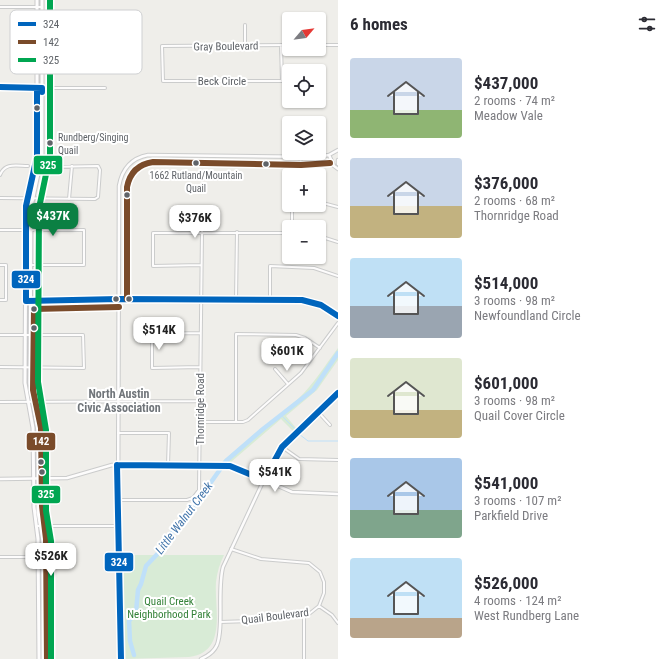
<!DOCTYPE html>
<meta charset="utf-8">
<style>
body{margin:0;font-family:"Roboto Condensed",sans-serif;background:#f2f2f3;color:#2b2b33;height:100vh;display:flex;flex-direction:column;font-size:15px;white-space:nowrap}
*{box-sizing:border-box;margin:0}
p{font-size:13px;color:#7c7c81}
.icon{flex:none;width:22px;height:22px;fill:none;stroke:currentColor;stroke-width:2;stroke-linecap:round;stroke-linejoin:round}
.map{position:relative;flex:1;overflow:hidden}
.sheet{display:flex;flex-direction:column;background:#fff;width:332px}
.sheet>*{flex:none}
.needle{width:26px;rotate:61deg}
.buttons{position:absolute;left:282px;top:12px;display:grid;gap:8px}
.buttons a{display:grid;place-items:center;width:44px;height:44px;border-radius:4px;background:#fff;box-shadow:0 1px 3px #0004;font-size:20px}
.price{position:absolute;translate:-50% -34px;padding:0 9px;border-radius:8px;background:#fff;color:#222;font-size:13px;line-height:26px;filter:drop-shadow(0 1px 2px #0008)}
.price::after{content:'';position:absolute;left:50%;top:24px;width:12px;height:9px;margin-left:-6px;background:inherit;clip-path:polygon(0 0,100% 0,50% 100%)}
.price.selected{background:#0b8043;color:#fff}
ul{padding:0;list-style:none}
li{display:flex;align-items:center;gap:12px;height:100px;padding:0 12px}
li span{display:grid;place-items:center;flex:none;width:112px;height:80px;border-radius:4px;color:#555}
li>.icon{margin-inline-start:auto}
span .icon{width:48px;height:48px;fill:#fffc;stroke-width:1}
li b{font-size:17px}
h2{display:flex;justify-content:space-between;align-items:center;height:48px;padding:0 12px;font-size:17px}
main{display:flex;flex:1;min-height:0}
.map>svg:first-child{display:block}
.green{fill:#d8ebd6}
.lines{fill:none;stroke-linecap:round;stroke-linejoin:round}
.stream{stroke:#bfe0f9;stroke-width:1}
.river{stroke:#bfe0f9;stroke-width:4.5}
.minor-casing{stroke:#cbcccc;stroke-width:4}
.tertiary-casing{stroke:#cbcccc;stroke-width:4.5}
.secondary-casing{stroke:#cacacb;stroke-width:5}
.minor{stroke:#fdfcfc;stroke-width:2}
.tertiary{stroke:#fdfcfc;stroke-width:2.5}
.secondary{stroke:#fdfcfc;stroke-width:3}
.bus-1-casing{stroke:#fff;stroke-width:9}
.bus-2-casing{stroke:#fff;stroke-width:9}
.bus-3-casing{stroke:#fff;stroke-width:9}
.bus-1{stroke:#0065bd;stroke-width:6}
.bus-2{stroke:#7a4b2a;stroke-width:6}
.bus-3{stroke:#00a651;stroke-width:6}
.bus-dot{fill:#5f6368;stroke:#fff;stroke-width:1.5}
.labels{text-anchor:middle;stroke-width:4;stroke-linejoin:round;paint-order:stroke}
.bus-label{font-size:10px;fill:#5f6368;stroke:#fff;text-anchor:start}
.street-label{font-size:11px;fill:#5f6368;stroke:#fff}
.park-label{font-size:11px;fill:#348238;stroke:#fff}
.neighbourhood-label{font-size:12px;font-weight:bold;fill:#70757a;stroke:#fff}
.water-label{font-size:12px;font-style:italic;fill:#4174aa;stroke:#fff}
.key{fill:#fff;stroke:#cfd0d2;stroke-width:1}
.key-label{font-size:11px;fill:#5f6368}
.line-badge{stroke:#fff;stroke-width:1.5}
.badge-label{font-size:11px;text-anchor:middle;font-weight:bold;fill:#fff}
</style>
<main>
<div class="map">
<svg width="338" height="659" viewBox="0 0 338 659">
<rect width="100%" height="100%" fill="#efeeea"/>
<path class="green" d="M338,348V360L317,390L286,416L296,428L293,431L281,419L231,462H222C246,440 274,421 298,399C314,384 325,365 338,348Z
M121,555H224C220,563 217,572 216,582C214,608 228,652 189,657L124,659Z"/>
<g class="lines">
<path class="stream" d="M281,415L295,429
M299,434L308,441H338"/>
<path class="river" d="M134,655L130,641L129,621L136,612L138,590L141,584L146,566L163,548L170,535L192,509L226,461L263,429L313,390L338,353"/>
<defs>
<path id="minor" d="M0,7H42
M245,45V25
M281,45L282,81H163L162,46L289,45
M319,45H338
M42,88H105
M0,175C5,162 17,166 28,166
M299,175L301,157
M0,198L95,199L98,197L100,170L98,166L48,167
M69,199L72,166
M319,202L338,207
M292,227V205
M0,230H84V265H26
M319,236L338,242
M0,265H6V300H0
M201,265L153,266V233H289
M236,300L237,232
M270,300V266L314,268L338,276
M26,301L119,299L302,300L321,305L338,316
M200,333L152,334V368L200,367
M0,335H83L84,368L0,367
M275,369L288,384
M0,402L200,401
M319,413L330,425
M201,422H243L248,420L301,373L338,323
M236,422V334L296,335L305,338L320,348
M118,433H169L168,465
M282,447L299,459L338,460
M118,500H187L193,498L199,490L202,232
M36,526H118
M0,557H38
M319,606L332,615L338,623
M304,615V659
M220,622L251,621L309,614L319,606L324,593V582L320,572L309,563L261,559L231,549"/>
<path id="tertiary" d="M0,87L42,88
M329,155L334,166L338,169
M338,160V164
M0,479L67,478L112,465L224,466L239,469L292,492L338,494
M121,659L118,540L119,186C122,169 132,158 148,155L316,157L329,155L338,150
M201,659C208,656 214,652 217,645C224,627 217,590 223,567L276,454L289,439L326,406L338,393"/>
<path id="secondary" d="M37,0V156L26,206L25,383L33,428L34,507L38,539L39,659
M42,0V155L31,207L30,383L38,431V512L43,541V659"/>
</defs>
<use href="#minor" class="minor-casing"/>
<use href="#tertiary" class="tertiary-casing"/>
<use href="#secondary" class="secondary-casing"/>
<use href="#minor" class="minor"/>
<use href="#tertiary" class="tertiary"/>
<use href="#secondary" class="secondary"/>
<defs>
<path id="bus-1" d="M0,87L42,88V92
M37,88V156L26,206V301L119,299L302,300L321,305L338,316
M117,465L121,659
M117,465L230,466L264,480
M264,480L282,447L338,393"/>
<path id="bus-2" d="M127,299V187C130,172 139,164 153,162L301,165L330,163
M47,659L46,539L42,506L41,428L33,390L34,309L119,307"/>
<path id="bus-3" d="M50,0V155L39,208L38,382L46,430V511L51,541V659"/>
</defs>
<use href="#bus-1" class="bus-1-casing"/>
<use href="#bus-2" class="bus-2-casing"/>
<use href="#bus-3" class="bus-3-casing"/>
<use href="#bus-1" class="bus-1"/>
<use href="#bus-2" class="bus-2"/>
<use href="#bus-3" class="bus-3"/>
</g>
<g class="bus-dot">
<circle cx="37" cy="108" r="3.5"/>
<circle cx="50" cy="143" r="3.5"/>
<circle cx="196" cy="163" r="3.5"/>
<circle cx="266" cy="164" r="3.5"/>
<circle cx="127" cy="195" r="3.5"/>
<circle cx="116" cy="299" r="3.5"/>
<circle cx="129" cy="299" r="3.5"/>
<circle cx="34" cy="309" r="3.5"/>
<circle cx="34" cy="328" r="3.5"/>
<circle cx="41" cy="462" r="3.5"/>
<circle cx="42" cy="472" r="3.5"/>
</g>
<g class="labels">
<g class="bus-label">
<text x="58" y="141">Rundberg/Singing<tspan x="58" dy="13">Quail</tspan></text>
<text x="196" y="179" text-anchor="middle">1662 Rutland/Mountain<tspan x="196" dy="13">Quail</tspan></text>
</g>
<g class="street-label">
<text transform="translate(226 46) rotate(-1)" y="4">Gray Boulevard</text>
<text x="222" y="85">Beck Circle</text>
<text transform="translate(200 409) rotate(-90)" y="4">Thornridge Road</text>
<text transform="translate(275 616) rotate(-7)" y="4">Quail Boulevard</text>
</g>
<g class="park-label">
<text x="169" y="605">Quail Creek<tspan x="169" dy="13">Neighborhood Park</tspan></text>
</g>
<g class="neighbourhood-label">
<text x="119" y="398">North Austin<tspan x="119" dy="14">Civic Association</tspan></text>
</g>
<g class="water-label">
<text transform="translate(184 518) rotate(-53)" y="4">Little Walnut Creek</text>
</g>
</g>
<rect x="10" y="10" width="132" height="64" rx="6" class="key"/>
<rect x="18" y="22" width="18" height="4" fill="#0065bd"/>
<rect x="18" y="40" width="18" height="4" fill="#7a4b2a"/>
<rect x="18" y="58" width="18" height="4" fill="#00a651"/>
<g class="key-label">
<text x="43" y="28">324</text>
<text x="43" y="46">142</text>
<text x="43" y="64">325</text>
</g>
<g class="line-badge">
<rect x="33" y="155" width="30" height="20" rx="4" fill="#00a651"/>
<rect x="11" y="270" width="30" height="19" rx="4" fill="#0065bd"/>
<rect x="26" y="432" width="30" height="19" rx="4" fill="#7a4b2a"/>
<rect x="31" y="485" width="30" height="19" rx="4" fill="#00a651"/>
<rect x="104" y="552" width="30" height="20" rx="4" fill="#0065bd"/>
</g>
<g class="badge-label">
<text x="48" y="169">325</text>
<text x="26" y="283">324</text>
<text x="41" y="445">142</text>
<text x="46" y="498">325</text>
<text x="119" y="566">324</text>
</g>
</svg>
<div class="buttons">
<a><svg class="needle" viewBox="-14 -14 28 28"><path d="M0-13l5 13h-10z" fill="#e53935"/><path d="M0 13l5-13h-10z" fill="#7c7c81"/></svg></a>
<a><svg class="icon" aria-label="locate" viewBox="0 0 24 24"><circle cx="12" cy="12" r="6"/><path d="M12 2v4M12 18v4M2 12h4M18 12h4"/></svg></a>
<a><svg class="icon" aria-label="layers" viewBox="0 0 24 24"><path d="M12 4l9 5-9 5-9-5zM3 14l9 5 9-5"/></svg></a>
<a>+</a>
<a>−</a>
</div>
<b class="price selected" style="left:53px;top:237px">$437K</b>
<b class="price" style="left:195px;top:239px">$376K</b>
<b class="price" style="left:159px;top:351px">$514K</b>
<b class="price" style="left:287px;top:372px">$601K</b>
<b class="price" style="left:275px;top:493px">$541K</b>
<b class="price" style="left:51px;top:577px">$526K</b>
</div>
<section class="sheet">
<h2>6 homes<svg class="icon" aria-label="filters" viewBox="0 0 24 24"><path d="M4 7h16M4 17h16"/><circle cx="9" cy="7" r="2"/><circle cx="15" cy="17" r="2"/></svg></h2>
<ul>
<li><span style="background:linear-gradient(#c9d6e8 65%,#8fb573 0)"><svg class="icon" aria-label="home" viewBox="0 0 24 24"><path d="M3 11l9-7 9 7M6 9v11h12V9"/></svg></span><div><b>$437,000</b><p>2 rooms · 74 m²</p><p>Meadow Vale</p></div></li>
<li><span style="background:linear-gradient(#c9d6e8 60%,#c2b280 0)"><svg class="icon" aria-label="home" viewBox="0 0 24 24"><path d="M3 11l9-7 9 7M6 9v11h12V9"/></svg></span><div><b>$376,000</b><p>2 rooms · 68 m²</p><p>Thornridge Road</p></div></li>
<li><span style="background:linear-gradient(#bfe0f5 60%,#9aa5b1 0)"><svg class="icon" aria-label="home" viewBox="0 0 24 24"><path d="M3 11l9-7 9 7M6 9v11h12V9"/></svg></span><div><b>$514,000</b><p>3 rooms · 98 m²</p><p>Newfoundland Circle</p></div></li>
<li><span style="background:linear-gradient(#dfe7d0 65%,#c2b280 0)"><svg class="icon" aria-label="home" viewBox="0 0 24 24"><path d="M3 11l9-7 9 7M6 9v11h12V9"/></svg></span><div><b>$601,000</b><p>3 rooms · 98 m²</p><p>Quail Cover Circle</p></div></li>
<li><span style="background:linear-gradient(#a9c7e8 65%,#7fa58c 0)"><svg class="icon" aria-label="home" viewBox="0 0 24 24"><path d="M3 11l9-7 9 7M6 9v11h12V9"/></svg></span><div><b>$541,000</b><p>3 rooms · 107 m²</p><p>Parkfield Drive</p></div></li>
<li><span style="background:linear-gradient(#bfe0f5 75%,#b9a48a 0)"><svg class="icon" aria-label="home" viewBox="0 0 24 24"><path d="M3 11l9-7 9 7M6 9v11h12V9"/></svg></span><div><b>$526,000</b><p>4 rooms · 124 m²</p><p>West Rundberg Lane</p></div></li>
</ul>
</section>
</main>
